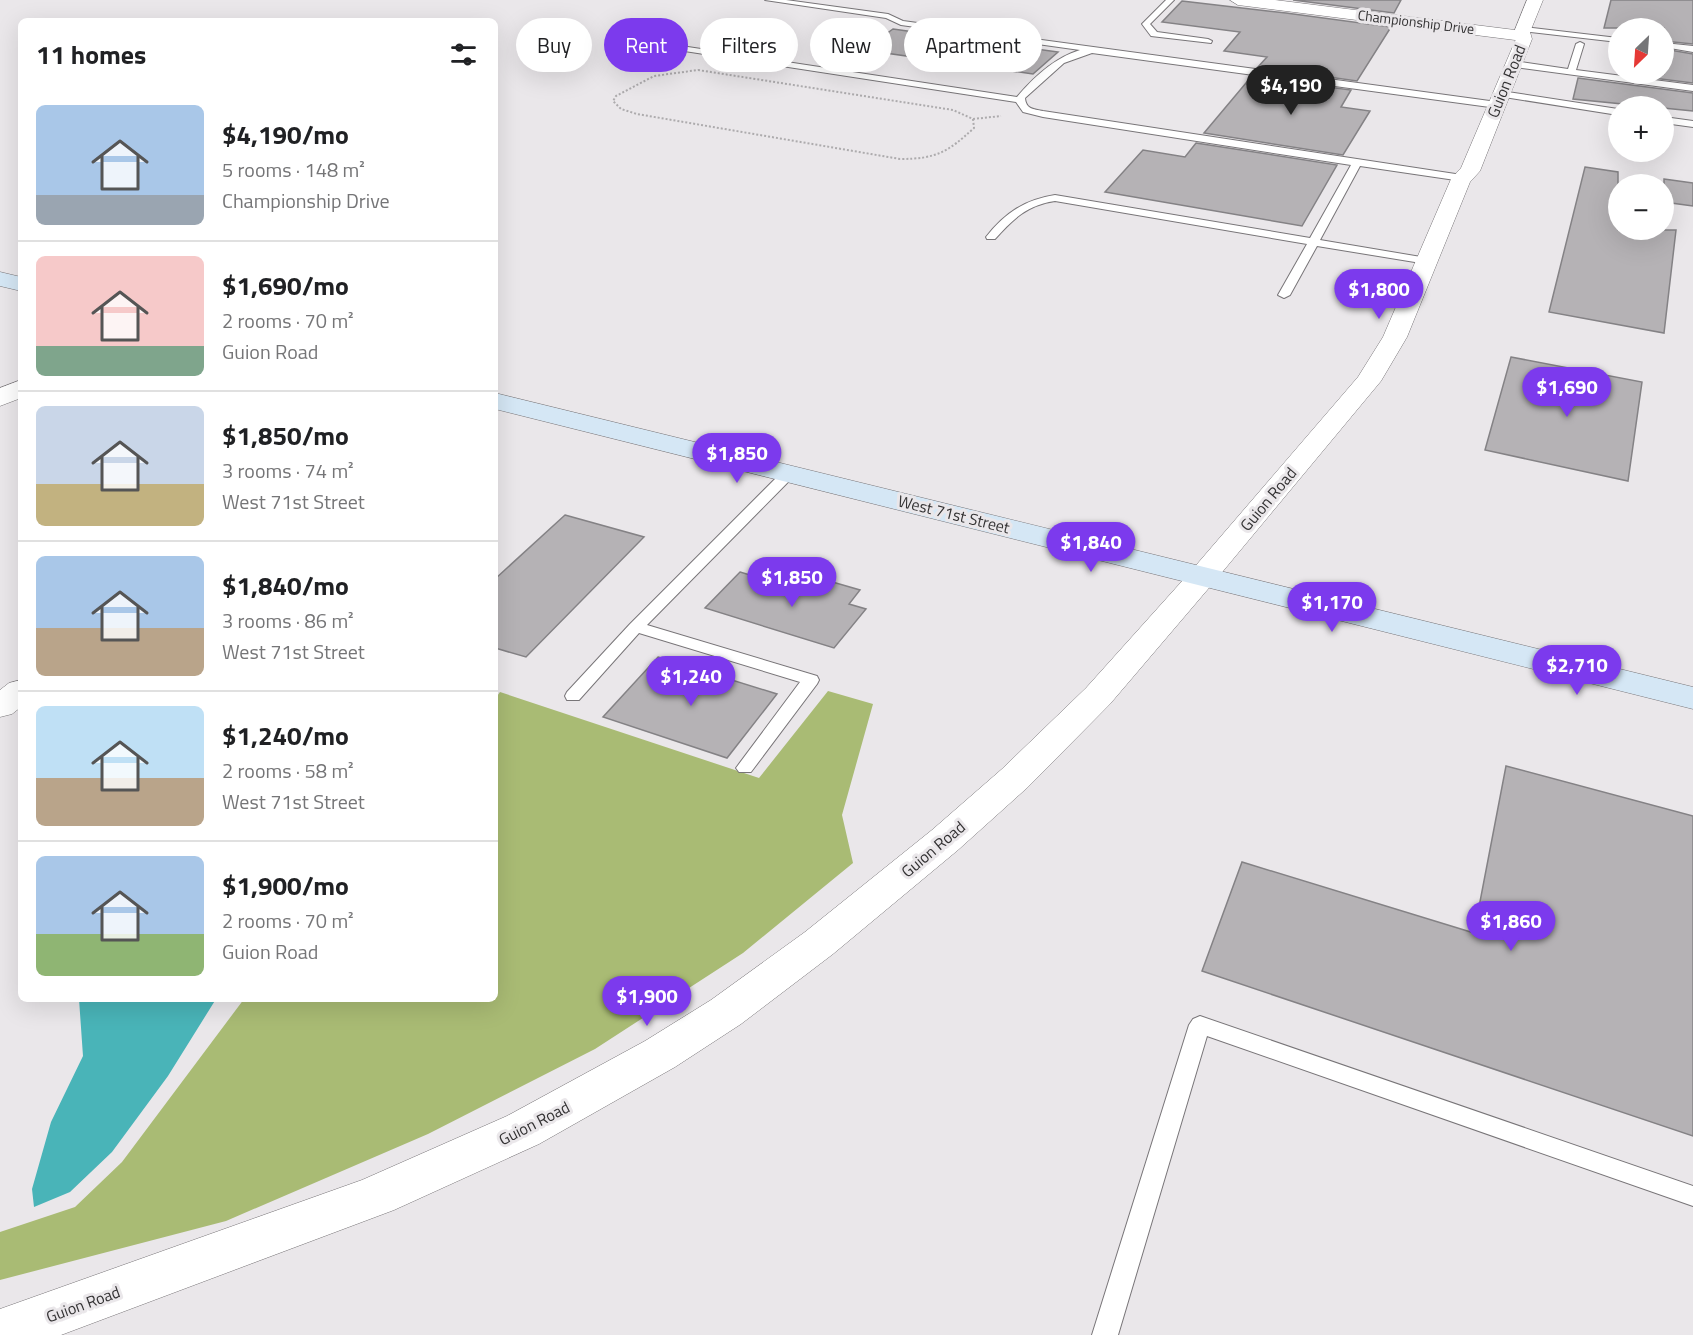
<!DOCTYPE html>
<meta charset="utf-8">
<style>
body{margin:0;font-family:"Titillium Web",sans-serif;background:#f6f6f6;color:#202124;height:100vh;display:flex;flex-direction:column;font-size:22px;white-space:nowrap}
*{box-sizing:border-box;margin:0}
p{font-size:20px;color:#757577}
.icon{flex:none;width:33px;height:33px;fill:none;stroke:currentColor;stroke-width:2;stroke-linecap:round;stroke-linejoin:round}
.map{position:relative;flex:1;overflow:hidden}
.sheet{position:absolute;left:18px;top:18px;width:480px;height:984px;display:flex;flex-direction:column;background:#fff;border-radius:9px;box-shadow:0 6px 24px #0002}
.sheet>*{flex:none}
.banner{position:absolute;left:516px;top:18px;width:570px;height:54px;display:flex;gap:12px}
.needle{width:39px;rotate:205deg}
.controls{position:absolute;left:1608px;top:18px;display:grid;gap:12px}
.controls a{display:grid;place-items:center;width:66px;height:66px;border-radius:50%;background:#fff;box-shadow:0 6px 24px #0002;font-size:30px}
.price{position:absolute;translate:-50% -51px;padding:0 14px;border-radius:21px;background:#7c3aed;color:#fff;font-size:20px;line-height:39px;filter:drop-shadow(0 2px 3px #0008)}
.price::after{content:'';position:absolute;left:50%;top:36px;width:18px;height:14px;margin-left:-9px;background:inherit;clip-path:polygon(0 0,100% 0,50% 100%)}
.price.selected{background:#222;color:#fff}
ul{padding:0;list-style:none}
li{display:flex;align-items:center;gap:18px;height:150px;padding:0 18px}
li+li{border-top:2px solid #e0e0e0}
li span{display:grid;place-items:center;flex:none;width:168px;height:120px;border-radius:9px;color:#555}
li>.icon{margin-inline-start:auto}
span .icon{width:72px;height:72px;fill:#fffc;stroke-width:1}
li b{font-size:26px}
h2{display:flex;justify-content:space-between;align-items:center;height:72px;padding:0 18px;font-size:26px}
.tag{padding:0 21px;border-radius:27px;background:#fff;box-shadow:0 6px 24px #0002;font-size:21px;line-height:54px}
.tag.selected{background:#7c3aed;color:#fff}
.map>svg:first-child{display:block}
.forest{fill:#a9bb74}
.water{fill:#49b4b8}
.building{fill:#b5b2b5;stroke:#848285;stroke-width:1.5}
.lines{fill:none;stroke-linecap:round;stroke-linejoin:round}
.service-casing{stroke:#787578;stroke-width:2}
.minor-casing{stroke:#787578;stroke-width:1}
.tertiary-casing{stroke:#787578;stroke-width:1}
.secondary-casing{stroke:#787578;stroke-width:1}
.path{stroke:#adabad;stroke-width:2;stroke-dasharray:2 2;stroke-linecap:butt}
.service{fill:#fff;fill-rule:evenodd}
.minor{fill:#fff;fill-rule:evenodd}
.tertiary{fill:#fff;fill-rule:evenodd}
.secondary{fill:#d5e7f5;fill-rule:evenodd}
.labels{text-anchor:middle;stroke-width:6;stroke-linejoin:round;paint-order:stroke}
.far-street-label{font-size:14px;fill:#333233;stroke:#eae7ea}
.street-label{font-size:16px;fill:#333233;stroke:#eae7ea}
</style>
<div class="map">
<svg width="1693" height="1335" viewBox="0 0 1693 1335">
<rect width="100%" height="100%" fill="#eae7ea"/>
<path class="forest" d="M828,691L873,704L842,815L853,863L743,953L595,1049L428,1134L226,1221L0,1280V1232L75,1207L122,1162L244,999H495V699L500,692L759,778Z"/>
<path class="water" d="M79,999H216L168,1076L112,1152L70,1192L34,1207L32,1189L51,1122L83,1056Z"/>
<path class="building" d="M1293,0H1401L1394,13Z
M1611,0H1693V44L1664,41V28H1604Z
M1182,1L1286,13L1391,27L1357,81L1258,67L1267,57L1224,51L1240,32L1162,22Z
M893,29L1058,52L1033,74L864,50Z
M1664,49L1693,54V83L1621,74H1664Z
M1251,77L1351,90L1341,107L1370,111L1343,155L1204,133Z
M1578,78L1693,93V111L1573,99Z
M1196,143L1337,165L1302,226L1105,192L1143,150L1185,157Z
M1585,167L1618,172V230H1676L1664,333L1549,312Z
M1664,179L1693,183V206L1664,202Z
M1511,357L1642,382L1628,481L1485,450Z
M565,515L644,537L526,657L495,648V579Z
M740,572L807,592L819,578L860,590L849,604L866,609L834,648L705,608Z
M658,657L777,694L727,758L603,717Z
M1506,766L1693,816V1136L1202,971L1242,862L1474,933Z"/>
<g class="lines">
<defs>
<path id="service" d="M765,0H786L888,14L903,21L1497,102L1502,105L1497,108L1092,53L1064,63L1025,98C1026,109 1033,109 1043,111L1462,175L1467,178L1462,181L1360,166L1320,240L1427,258L1433,261L1427,264L1317,246L1290,295L1284,298L1278,295L1307,244L1055,201C1027,205 1013,219 995,239H987L986,237C1005,213 1024,200 1055,195L1310,238L1351,165L1043,117L1023,112L1016,102L665,48L655,41L659,39L668,44L1017,97C1034,77 1054,58 1080,50L901,25L886,18Z
M1166,0H1174L1150,24L1157,32L1208,39L1212,41L1211,43L1151,36L1142,24Z
M1524,27L1618,38V42L1521,31V27Z
M1580,42L1584,44L1576,70L1693,85V91L1514,67L1510,64L1514,61L1568,69L1576,44Z
M1664,43L1693,46V52L1664,47Z
M1501,91L1618,109V115L1498,96L1497,94Z
M1664,117L1693,121V127L1664,123Z
M789,469L796,473L794,476L647,625L817,676L819,680L817,684L751,772H739L736,768L800,682L639,633L579,700H567L565,696L567,692L630,624L784,470Z
M1200,1016L1693,1186V1206L1207,1036L1118,1335H1092L1189,1025L1193,1019Z"/>
<path id="minor" d="M1230,0H1275L1523,31L1531,36L1523,41L1238,5Z
M21,380V398L0,406V388Z
M1203,567L1214,570L1218,576L1214,582L1110,704L1028,787L958,850L833,954L741,1024L675,1067L539,1144L394,1210L61,1335H0V1309L362,1180L507,1116L645,1041L711,1000L805,932L932,830L1002,769L1086,688L1192,570Z
M21,680V707L12,714L0,717V690L9,683Z"/>
<path id="tertiary" d="M1527,0H1543L1530,32L1532,39L1480,171L1470,182L1407,337L1381,381L1214,582L1203,585L1192,582L1188,576L1192,570L1358,377L1383,337L1451,179L1461,168L1516,39L1514,32Z"/>
<path id="secondary" d="M0,272L21,277V291L0,286Z
M495,393L1693,687V709L495,409Z"/>
</defs>
<use href="#service" class="service-casing"/>
<use href="#minor" class="minor-casing"/>
<use href="#tertiary" class="tertiary-casing"/>
<use href="#secondary" class="secondary-casing"/>
<path class="path" d="M698,70L953,110L973,119L974,128C948,152 936,159 900,159L637,114L621,109L613,101L616,96L654,76Z
M973,119L1001,116"/>
<use href="#service" class="service"/>
<use href="#minor" class="minor"/>
<use href="#tertiary" class="tertiary"/>
<use href="#secondary" class="secondary"/>
</g>
<g class="labels">
<g class="far-street-label">
<text transform="translate(1416 22) rotate(7)" y="5">Championship Drive</text>
</g>
<g class="street-label">
<text transform="translate(1506 81) rotate(-68)" y="6">Guion Road</text>
<text transform="translate(1268 499) rotate(-50)" y="6">Guion Road</text>
<text transform="translate(954 514) rotate(14)" y="6">West 71st Street</text>
<text transform="translate(933 849) rotate(-40)" y="6">Guion Road</text>
<text transform="translate(534 1123) rotate(-27)" y="6">Guion Road</text>
<text transform="translate(83 1304) rotate(-20)" y="6">Guion Road</text>
</g>
</g>
</svg>
<div class="controls">
<a><svg class="needle" viewBox="-14 -14 28 28"><path d="M0-13l5 13h-10z" fill="#e53935"/><path d="M0 13l5-13h-10z" fill="#757577"/></svg></a>
<a>+</a>
<a>−</a>
</div>
<b class="price selected" style="left:1291px;top:116px">$4,190</b>
<b class="price" style="left:1379px;top:320px">$1,800</b>
<b class="price" style="left:1567px;top:418px">$1,690</b>
<b class="price" style="left:737px;top:484px">$1,850</b>
<b class="price" style="left:1091px;top:573px">$1,840</b>
<b class="price" style="left:792px;top:608px">$1,850</b>
<b class="price" style="left:1332px;top:633px">$1,170</b>
<b class="price" style="left:1577px;top:696px">$2,710</b>
<b class="price" style="left:691px;top:707px">$1,240</b>
<b class="price" style="left:1511px;top:952px">$1,860</b>
<b class="price" style="left:647px;top:1027px">$1,900</b>
<div class="banner">
<a class="tag">Buy</a>
<a class="tag selected">Rent</a>
<a class="tag">Filters</a>
<a class="tag">New</a>
<a class="tag">Apartment</a>
</div>
<section class="sheet">
<h2>11 homes<svg class="icon" aria-label="filters" viewBox="0 0 24 24"><path d="M4 7h16M4 17h16"/><circle cx="9" cy="7" r="2"/><circle cx="15" cy="17" r="2"/></svg></h2>
<ul>
<li><span style="background:linear-gradient(#a9c7e8 75%,#9aa5b1 0)"><svg class="icon" aria-label="home" viewBox="0 0 24 24"><path d="M3 11l9-7 9 7M6 9v11h12V9"/></svg></span><div><b>$4,190/mo</b><p>5 rooms · 148 m²</p><p>Championship Drive</p></div></li>
<li><span style="background:linear-gradient(#f6c9c9 75%,#7fa58c 0)"><svg class="icon" aria-label="home" viewBox="0 0 24 24"><path d="M3 11l9-7 9 7M6 9v11h12V9"/></svg></span><div><b>$1,690/mo</b><p>2 rooms · 70 m²</p><p>Guion Road</p></div></li>
<li><span style="background:linear-gradient(#c9d6e8 65%,#c2b280 0)"><svg class="icon" aria-label="home" viewBox="0 0 24 24"><path d="M3 11l9-7 9 7M6 9v11h12V9"/></svg></span><div><b>$1,850/mo</b><p>3 rooms · 74 m²</p><p>West 71st Street</p></div></li>
<li><span style="background:linear-gradient(#a9c7e8 60%,#b9a48a 0)"><svg class="icon" aria-label="home" viewBox="0 0 24 24"><path d="M3 11l9-7 9 7M6 9v11h12V9"/></svg></span><div><b>$1,840/mo</b><p>3 rooms · 86 m²</p><p>West 71st Street</p></div></li>
<li><span style="background:linear-gradient(#bfe0f5 60%,#b9a48a 0)"><svg class="icon" aria-label="home" viewBox="0 0 24 24"><path d="M3 11l9-7 9 7M6 9v11h12V9"/></svg></span><div><b>$1,240/mo</b><p>2 rooms · 58 m²</p><p>West 71st Street</p></div></li>
<li><span style="background:linear-gradient(#a9c7e8 65%,#8fb573 0)"><svg class="icon" aria-label="home" viewBox="0 0 24 24"><path d="M3 11l9-7 9 7M6 9v11h12V9"/></svg></span><div><b>$1,900/mo</b><p>2 rooms · 70 m²</p><p>Guion Road</p></div></li>
</ul>
</section>
</div>
